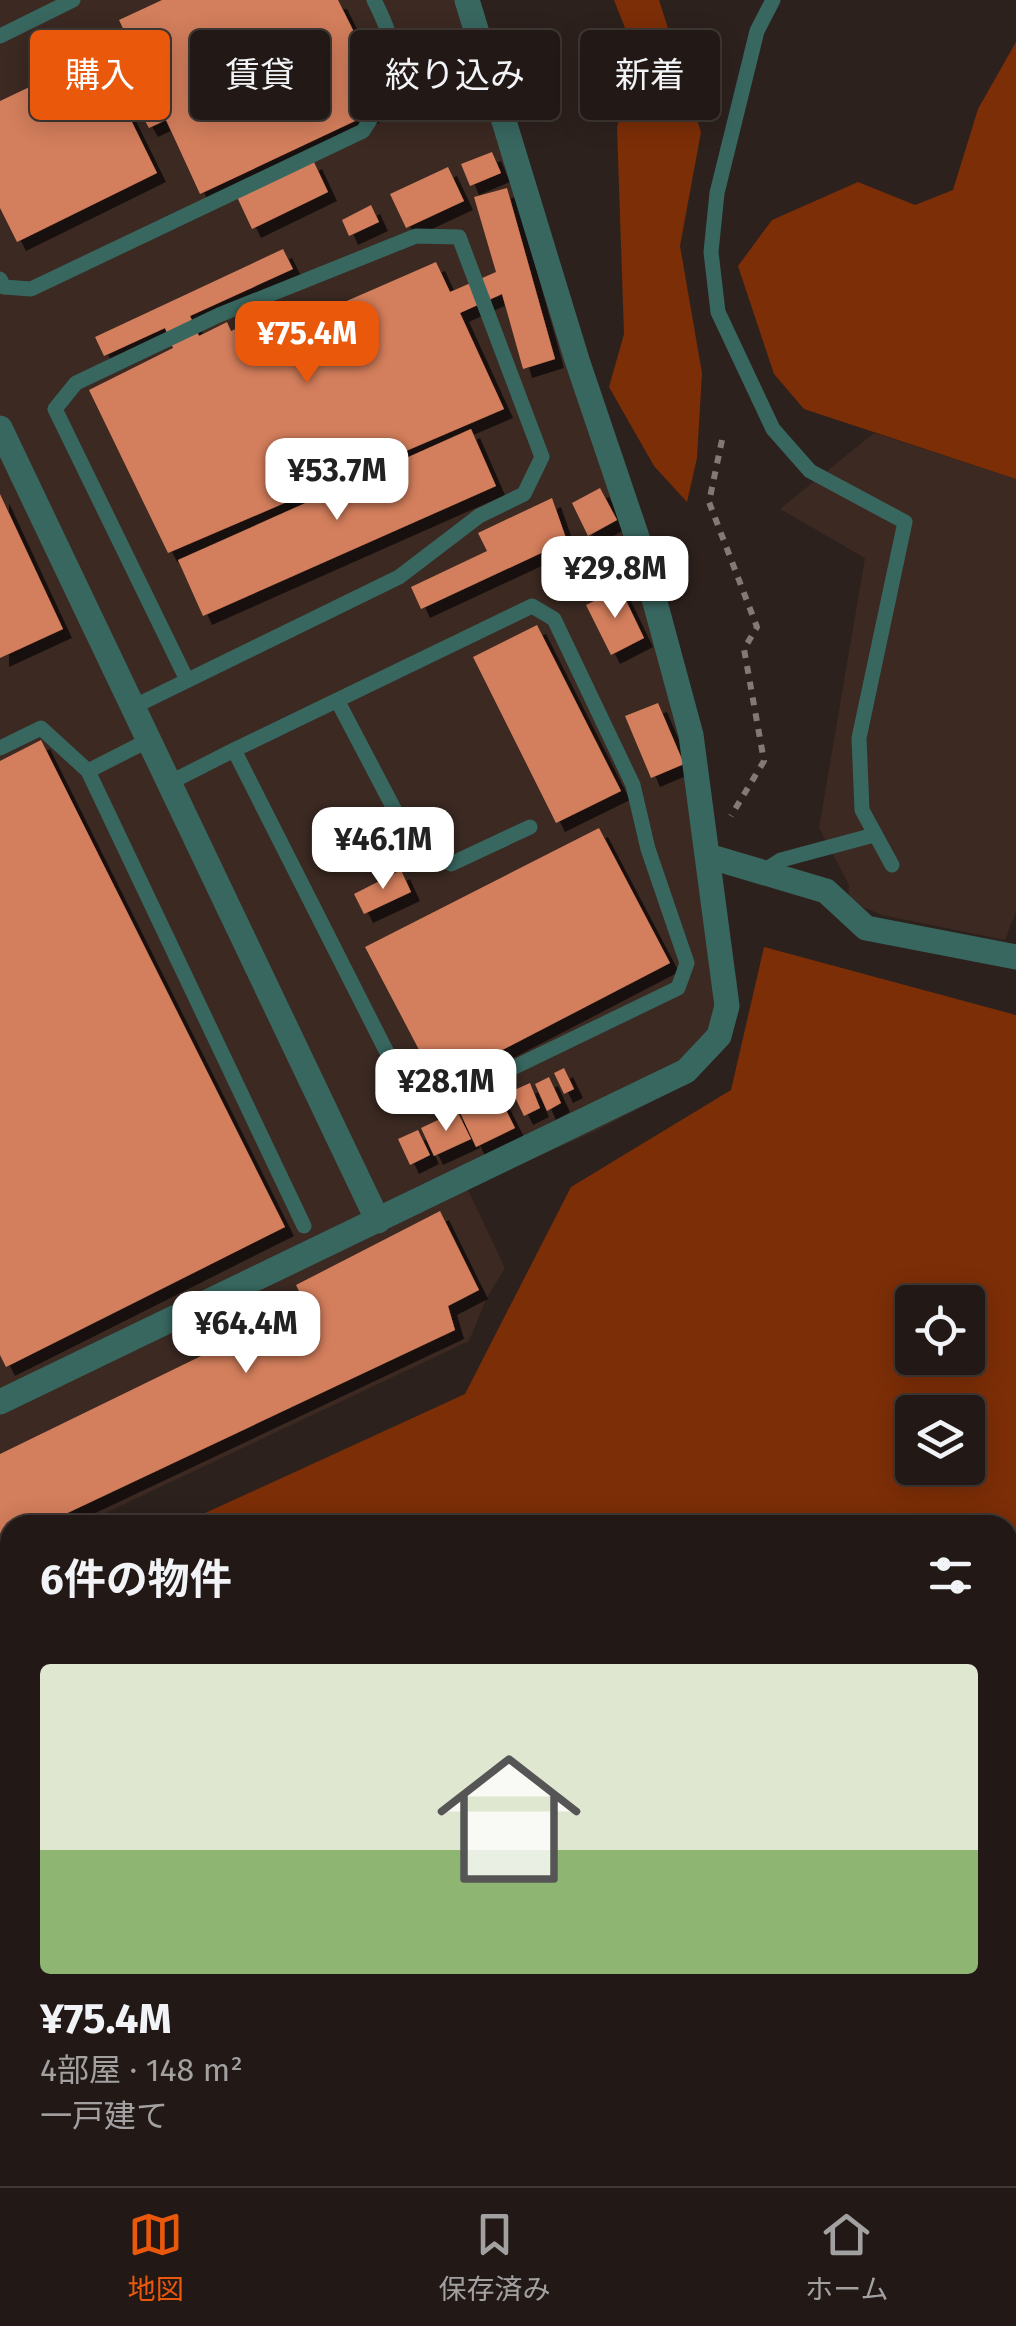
<!DOCTYPE html>
<html lang="ja">
<meta charset="utf-8">
<style>
body{margin:0;font-family:"Fira Sans","Noto Sans JP",sans-serif;background:#2a221f;color:#f1f3f6;height:100vh;display:flex;flex-direction:column;font-size:38px;white-space:nowrap}
*{box-sizing:border-box;margin:0}
p{font-size:32px;color:#a2a0a1}
.icon{flex:none;width:55px;height:55px;fill:none;stroke:currentColor;stroke-width:2;stroke-linecap:round;stroke-linejoin:round}
.map{position:relative;flex:1;overflow:hidden}
.side{position:absolute;left:0px;top:1515px;width:1018px;height:672px;display:flex;flex-direction:column;background:#221916;border-radius:30px 30px 0 0;box-shadow:0 5px 25px #0003,0 0 0 2px #3f3835}
.side>*{flex:none}
.top-card{position:absolute;left:30px;top:30px;width:958px;height:90px;display:flex;gap:20px}
.controls{position:absolute;left:895px;top:1285px;display:grid;gap:20px}
.controls a{display:grid;place-items:center;width:90px;height:90px;border-radius:10px;background:#221916;box-shadow:0 5px 25px #0003,0 0 0 2px #3f3835;font-size:50px}
.price{position:absolute;translate:-50% -85px;padding:0 22px;border-radius:20px;background:#fff;color:#222;font-size:32px;line-height:65px;filter:drop-shadow(0 2px 5px #0008)}
.price::after{content:'';position:absolute;left:50%;top:60px;width:30px;height:22px;margin-left:-15px;background:inherit;clip-path:polygon(0 0,100% 0,50% 100%)}
.price.on{background:#ea580c;color:#fff}
ul{padding:0;list-style:none}
li{display:grid;align-content:center;gap:20px;height:530px;padding:0 40px}
li+li{border-top:2px solid #3f3835}
li span{display:grid;place-items:center;height:310px;border-radius:10px;color:#555}
li>.icon{margin-inline-start:auto}
span .icon{width:180px;height:180px;fill:#fffc;stroke-width:1}
li b{font-size:42px}
h2{display:flex;justify-content:space-between;align-items:center;height:120px;padding:0 40px;font-size:42px}
.tag{padding:0 35px;border-radius:10px;background:#221916;box-shadow:0 5px 25px #0003,0 0 0 2px #3f3835;font-size:35px;line-height:90px}
.tag.on{background:#ea580c;color:#fff}
.tabs{display:flex;justify-content:space-around;align-items:center;height:140px;border-top:2px solid #3f3835;background:#221916;font-size:28px;color:#a2a0a1}
.tabs a{display:grid;justify-items:center;gap:5px}
.tabs .on{color:#ea580c}
.map>svg:first-child{display:block}
.built{fill:#3b2922}
.forest{fill:#7c2e07;fill-rule:evenodd}
.building{fill:#d37e5b;filter:url(#shadow)}
.lines{fill:none;stroke-linecap:round;stroke-linejoin:round}
.path{stroke:#837975;stroke-width:6;stroke-dasharray:8 8;stroke-linecap:butt}
.lane{stroke:#386760;stroke-width:15}
.street{stroke:#386760;stroke-width:25}
</style>
<div class="map">
<svg width="1016" height="2186" viewBox="0 0 1016 2186">
<defs>
<filter id="shadow"><feDropShadow dx="9" dy="9" stdDeviation="0" flood-color="#0009"/></filter>
</defs>
<rect width="100%" height="100%" fill="#2d211d"/>
<path class="built" d="M0,0H474L585,364L728,934L737,983L736,1006L726,1044L693,1080L598,1130L467,1188L505,1268L486,1299L469,1341L80,1525H10V1558L0,1563Z
M874,433L1016,479V912L1005,940L882,915L848,901L849,885L819,828L865,558L780,509Z"/>
<path class="forest" d="M614,0H659L701,132L680,246L702,373L697,458L687,502L654,466L609,387L624,334L617,127L638,61Z
M1016,42V479L804,409L774,374L738,266L772,220L858,182L915,205L953,190L978,109Z
M764,947L1016,1015V2186H319L329,2178H1008V1525H179L465,1394L571,1187L731,1090ZM968,1302V1358H912V1302ZM968,1412V1468H912V1412Z
M10,1607V2033L0,2028V1612Z"/>
<path class="building" d="M162,0H338L369,62L405,49L423,89L200,194L166,120L149,128L136,105L126,110L157,173L17,242L0,208V101L99,54L118,93L147,79L119,20Z
M492,152L501,173L470,186L461,164Z
M313,160L328,192L252,229L237,197Z
M448,167L464,201L406,228L390,194Z
M507,188L555,359L523,369L502,294L460,313L504,409L168,553L89,390L173,348L165,328L104,356L95,337L283,249L293,269L190,316L199,336L227,322L231,331L287,307L294,324L436,262L450,292L496,272L474,197Z
M371,205L379,222L349,236L342,220Z
M471,429L496,486L203,616L178,560Z
M600,488L617,520L588,536L572,503Z
M0,494L63,629L0,658Z
M552,498L567,541L421,609L411,587L487,551L478,533Z
M620,588L644,638L611,655L586,605Z
M537,625L621,791L556,823L473,657Z
M658,703L684,764L651,778L625,716Z
M41,740L285,1227L6,1367L0,1355V761Z
M599,828L670,963L437,1084L365,947Z
M401,870L411,892L364,914L354,894Z
M564,1068L574,1089L564,1094L554,1073Z
M549,1077L561,1103L547,1111L535,1084Z
M530,1083L540,1108L524,1116L512,1091Z
M496,1090L515,1128L476,1147L458,1108Z
M457,1111L471,1139L434,1156L421,1128Z
M418,1130L430,1155L410,1165L398,1139Z
M440,1211L479,1290L448,1306L455,1330L42,1525H10V1540L0,1545V1454L306,1305L296,1285Z"/>
<g class="lines">
<path class="path" d="M722,440L709,502L757,627L744,649L764,761L731,816
M245,2186L253,2178"/>
<path class="lane" d="M773,0L757,31L717,193L711,252L718,312L773,429L810,471L905,522L859,738L862,810L892,865
M0,36L73,0
M0,279L4,287L31,289L363,131C398,77 404,59 374,0
M337,700L412,843L451,864L530,827
M133,707L399,577L479,516L524,494L542,457L459,237L416,236L219,315L76,383L55,409L187,680
M0,748L41,728L88,771L304,1226
M88,771L149,740
M169,783L234,750L410,1098L432,1107L678,988L687,963L648,849L633,785L554,619L532,606L234,750
M760,873L781,860L874,835"/>
<path class="street" d="M0,428L378,1221
M708,856L826,891L866,928L1016,957
M0,1402L686,1071L719,1036L727,1006L691,735L639,543L577,360L467,0
M0,1749L10,1747"/>
</g>
</svg>
<div class="controls">
<a><svg class="icon" aria-label="locate" viewBox="0 0 24 24"><circle cx="12" cy="12" r="6"/><path d="M12 2v4M12 18v4M2 12h4M18 12h4"/></svg></a>
<a><svg class="icon" aria-label="layers" viewBox="0 0 24 24"><path d="M12 4l9 5-9 5-9-5zM3 14l9 5 9-5"/></svg></a>
</div>
<b class="price on" style="left:307px;top:386px">¥75.4M</b>
<b class="price" style="left:337px;top:523px">¥53.7M</b>
<b class="price" style="left:615px;top:621px">¥29.8M</b>
<b class="price" style="left:383px;top:892px">¥46.1M</b>
<b class="price" style="left:446px;top:1134px">¥28.1M</b>
<b class="price" style="left:246px;top:1376px">¥64.4M</b>
<div class="top-card">
<a class="tag on">購入</a>
<a class="tag">賃貸</a>
<a class="tag">絞り込み</a>
<a class="tag">新着</a>
</div>
<section class="side">
<h2>6件の物件<svg class="icon" aria-label="filters" viewBox="0 0 24 24"><path d="M4 7h16M4 17h16"/><circle cx="9" cy="7" r="2"/><circle cx="15" cy="17" r="2"/></svg></h2>
<ul>
<li><span style="background:linear-gradient(#dfe7d0 60%,#8fb573 0)"><svg class="icon" aria-label="home" viewBox="0 0 24 24"><path d="M3 11l9-7 9 7M6 9v11h12V9"/></svg></span><div><b>¥75.4M</b><p>4部屋 · 148 m²</p><p>一戸建て</p></div></li>
</ul>
</section>
</div>
<nav class="tabs">
<a class="on"><svg class="icon" aria-label="map" viewBox="0 0 24 24"><path d="M3 6l6-2 6 2 6-2v14l-6 2-6-2-6 2zM9 4v14M15 6v14"/></svg>地図</a>
<a><svg class="icon" aria-label="saved" viewBox="0 0 24 24"><path d="M7 4h10v16l-5-4-5 4z"/></svg>保存済み</a>
<a><svg class="icon" aria-label="home" viewBox="0 0 24 24"><path d="M3 11l9-7 9 7M6 9v11h12V9"/></svg>ホーム</a>
</nav>
